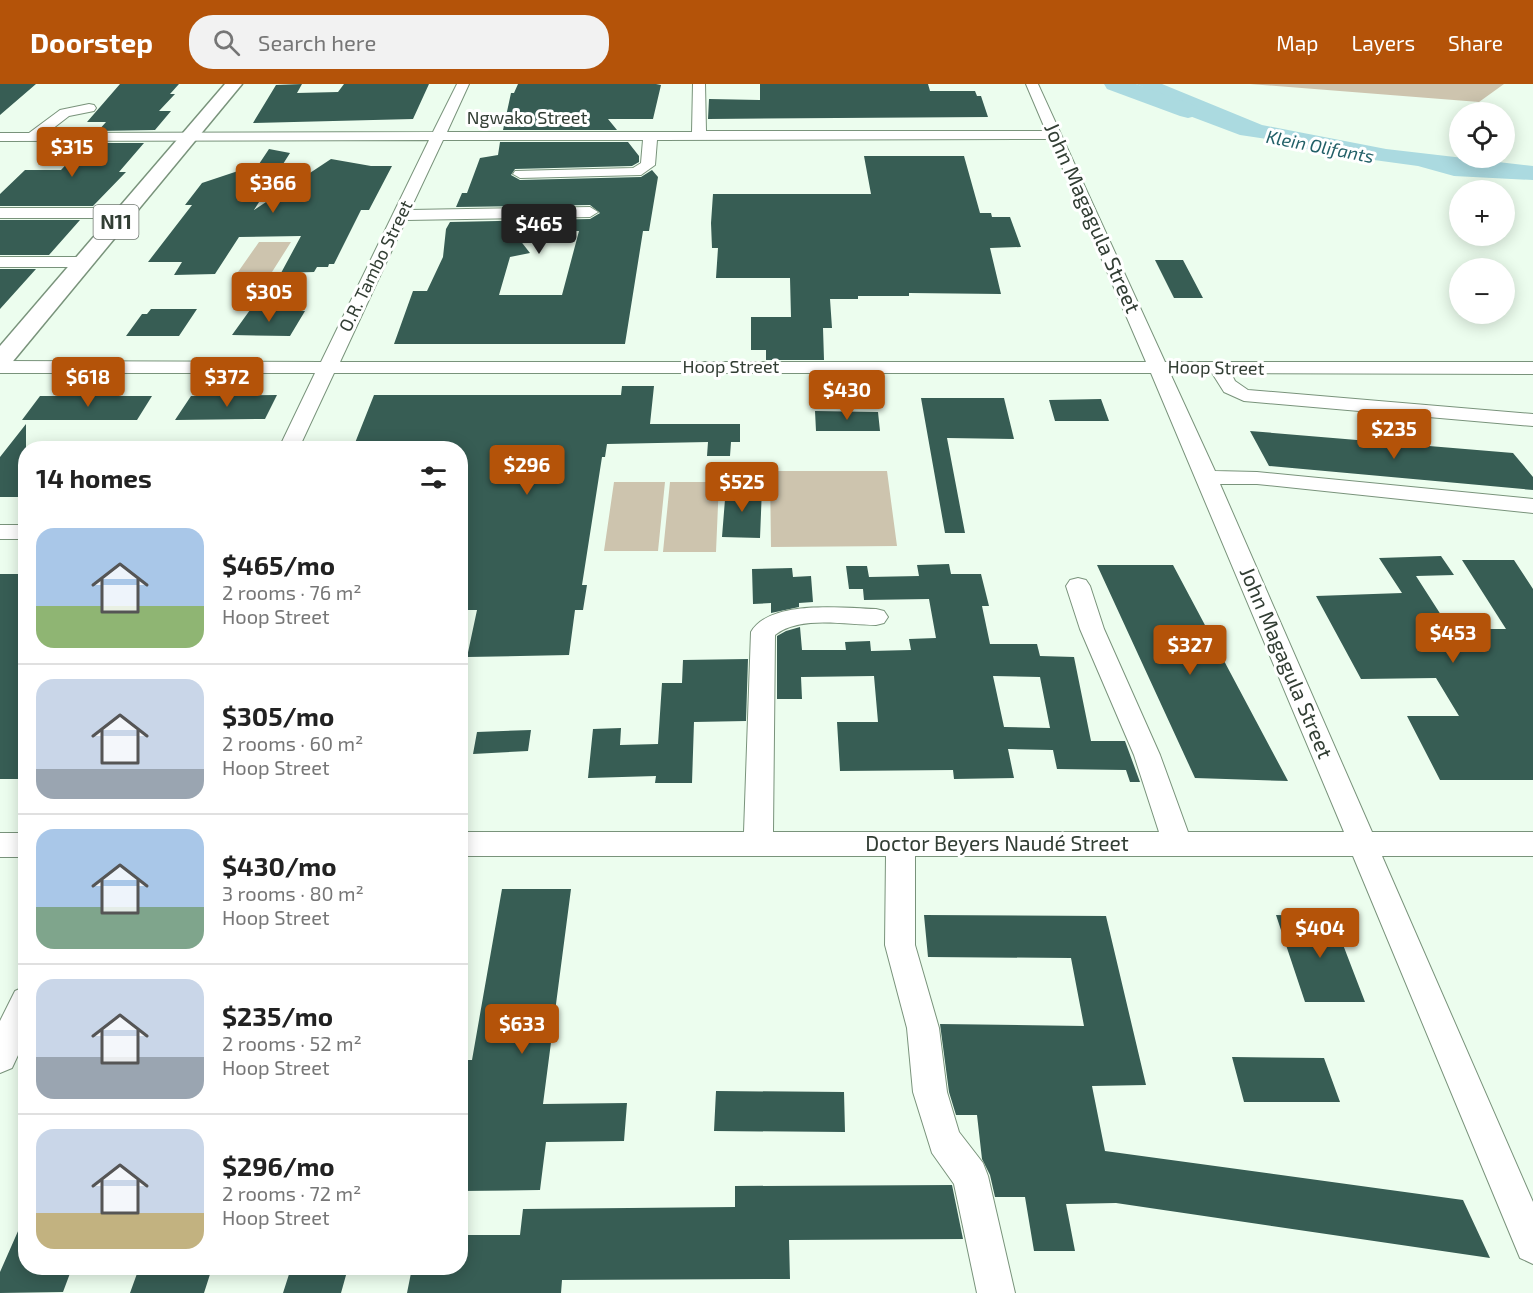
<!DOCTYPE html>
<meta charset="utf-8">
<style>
body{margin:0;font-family:"Exo 2",sans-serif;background:#f2f2f2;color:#222;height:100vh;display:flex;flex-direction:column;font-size:22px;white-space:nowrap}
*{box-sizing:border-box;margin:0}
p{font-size:20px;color:#767676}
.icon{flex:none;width:33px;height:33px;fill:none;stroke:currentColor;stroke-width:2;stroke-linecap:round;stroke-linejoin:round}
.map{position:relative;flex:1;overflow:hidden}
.drawer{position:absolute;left:18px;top:357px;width:450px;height:834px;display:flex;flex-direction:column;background:#fff;border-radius:24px;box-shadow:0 3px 15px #0003}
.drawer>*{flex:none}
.controls{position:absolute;left:1449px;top:18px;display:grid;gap:12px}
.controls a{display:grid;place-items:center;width:66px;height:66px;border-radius:50%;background:#fff;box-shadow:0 3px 15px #0003;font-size:30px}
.price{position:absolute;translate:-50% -51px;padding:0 14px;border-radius:6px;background:#b45309;color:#fff;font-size:20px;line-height:39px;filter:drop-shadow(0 2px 3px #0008)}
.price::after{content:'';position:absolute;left:50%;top:36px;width:18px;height:14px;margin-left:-9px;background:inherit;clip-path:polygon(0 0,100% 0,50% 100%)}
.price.selected{background:#222;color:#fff}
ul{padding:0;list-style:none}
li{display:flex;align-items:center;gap:18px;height:150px;padding:0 18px}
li+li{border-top:2px solid #e0e0e0}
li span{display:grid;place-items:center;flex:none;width:168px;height:120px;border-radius:18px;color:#555}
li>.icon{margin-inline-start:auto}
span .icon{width:72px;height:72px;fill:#fffc;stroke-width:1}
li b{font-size:26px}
h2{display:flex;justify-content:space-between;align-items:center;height:72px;padding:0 18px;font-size:26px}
header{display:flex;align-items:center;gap:36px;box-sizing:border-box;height:84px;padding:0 30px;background:#b45309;color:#fff}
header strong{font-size:28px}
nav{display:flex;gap:33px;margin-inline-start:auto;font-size:21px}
.search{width:420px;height:54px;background:#f2f2f2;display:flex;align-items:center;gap:15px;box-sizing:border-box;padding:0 21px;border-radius:24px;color:#767676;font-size:22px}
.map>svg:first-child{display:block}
.green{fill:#cdc4ae}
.water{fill:#abdae0}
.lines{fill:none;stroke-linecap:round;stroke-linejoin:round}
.river{fill:#abdae0;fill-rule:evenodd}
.building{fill:#375d54;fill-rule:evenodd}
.minor-casing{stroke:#79937b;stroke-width:2}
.highway-casing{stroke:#79937b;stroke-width:3}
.minor{fill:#fff;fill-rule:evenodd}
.highway{fill:#fff;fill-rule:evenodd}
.labels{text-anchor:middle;stroke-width:6;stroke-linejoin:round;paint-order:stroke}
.far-street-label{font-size:18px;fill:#323e34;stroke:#fff}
.far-water-label{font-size:18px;font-style:italic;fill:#226068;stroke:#fff}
.shield{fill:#fff;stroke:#707871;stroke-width:1.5}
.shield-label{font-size:20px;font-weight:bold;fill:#323e34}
.street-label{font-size:21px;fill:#323e34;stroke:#fff}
</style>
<header>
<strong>Doorstep</strong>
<div class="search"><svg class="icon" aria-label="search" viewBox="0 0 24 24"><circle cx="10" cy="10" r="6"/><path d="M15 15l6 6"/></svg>Search here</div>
<nav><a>Map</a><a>Layers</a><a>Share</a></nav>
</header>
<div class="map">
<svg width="1533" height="1209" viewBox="0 0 1533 1209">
<rect width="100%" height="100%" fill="#ecfdee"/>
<path class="green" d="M1250,0H1504L1479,18Z
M259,158H291L272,188H238Z
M770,387H887L897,462L771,463Z
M614,398H665L658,467H604Z
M670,398H719L716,468H663Z"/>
<path class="water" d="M1136,0H1162L1262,41L1386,65L1533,82V96L1454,92L1418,82L1374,76L1357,78L1343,75L1274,56L1240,51L1187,31L1182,27L1139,13L1132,9L1133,6L1143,3Z"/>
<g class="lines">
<path class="river" d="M1104,0H1136L1196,22L1199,27L1196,32L1188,34L1180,32L1107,5Z"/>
</g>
<path class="building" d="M0,0H36L0,31Z
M120,0H179L170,10H175L159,27H171L155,46L98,47L106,38H87Z
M302,0L297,9L338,8L344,0H429L413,35L253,39L276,1Z
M518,0H656L661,1L653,35H608L617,46H503L511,9H514Z
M760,0H928L930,7H975L977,12H981L988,33L708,35L709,15L760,16Z
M500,58H628L639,72V78L632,82L515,85L511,91L520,96L641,93L652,86L658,93L649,147H643L625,260H394L413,207H427L443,173L446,145L450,138L590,135L600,129L590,121L456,123L462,109H467L480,74L498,71ZM512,146L579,147L562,211H499L510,173L530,169Z
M86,59H144L119,88H126L93,122H0V110L25,86H61Z
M269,65L290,69L254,126L331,75L371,82H392L369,126H361L334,180H329L328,183H317L314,188L281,189L301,152L239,153L215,190L174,191L182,178H148L192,121H185L202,99L259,80Z
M864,72H964L980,129H991L992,133H1010L1021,163L990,164L1001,210L909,209V212H858V215H830L832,244H823L824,276H766V266H751V233H791L790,194H716L718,164H712L711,139L713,110H871Z
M0,136H80L49,171H0Z
M1155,176H1183L1203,214H1174Z
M0,185H36L0,225Z
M151,225H197L179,252H126L142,230H147Z
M250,226H254L305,227L290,252L232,251Z
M622,302H654L650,340H740V358H731L730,372H707L708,358L607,360L605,373H602L582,501H587L583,526H575L569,571L467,573L477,526H460V364H353L374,311H621Z
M277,311L265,335L175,336L191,312Z
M40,312H152L137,336H22Z
M921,314H1004L1014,355L947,354L965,449H945Z
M1101,315L1109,337H1055L1049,316Z
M815,327L878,328L880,347H816Z
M26,340V413H0V373Z
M1250,347L1513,369L1533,393V406L1269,382Z
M726,403L762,404L760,454L722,453Z
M1441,472L1454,491L1416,492L1450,545H1506L1462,476H1514L1533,505V696H1440L1407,632H1459L1436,594L1361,595L1316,512L1402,509L1379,474Z
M949,480L951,490H981L989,522H982L990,560H1037L1040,572L1074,573L1091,657H1125L1140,698H1130L1126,686L1057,685L1053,666L1008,665L1014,694L954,695L953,686L840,687L837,638H878L874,592L801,593L802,615H777V552L786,547L800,543L802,566H846L845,558L870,557L871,567L911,566L909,555L936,554L929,515L864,516L863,505H849L846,482H867L869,493L919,492L917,481ZM993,592L1040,593L1050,644L1004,643Z
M1097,481H1173L1288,697L1195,694Z
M792,484L793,493L811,492L813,518L799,519V523L771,529V519L753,520L752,485Z
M0,490H26V695H0Z
M748,575L746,637L694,638L692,699H655L656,692L588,694L593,645L621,644L620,661L658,660L662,599H682L683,576Z
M531,646L528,667L473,670L477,648Z
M502,805H571L543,1020L627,1019L624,1057L546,1058L540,1106L460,1107V976H472Z
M924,831L1106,832L1146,1001L1092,1002L1105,1067L1463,1116L1490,1174L1116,1119L1066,1120L1075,1167H1034L1025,1113H995L990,1091L982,1075L977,1031H956L949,1008L940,940L1084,942L1071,874L928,873Z
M1276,831L1332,832L1365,918H1305Z
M1232,973L1324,974L1340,1018H1244Z
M716,1007L844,1008L845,1048L714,1047Z
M952,1101L963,1155L789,1156L790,1195L562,1196L561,1209H407L412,1184H460V1151H520L523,1125L735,1123V1102Z
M26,1129V1184H72L63,1208L0,1209V1188Z
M139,1184H212L204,1209H130Z
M291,1184H348L341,1209H283Z"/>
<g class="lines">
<defs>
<path id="minor" d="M457,0H469L447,48H692L693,0H705L706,47H1046L1026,0H1038L1165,278H1533V290L1231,289L1235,297L1248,306L1533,330V342L1244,317L1224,308L1212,289H1170L1215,387L1257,388L1533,415V429L1257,400H1220L1372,748H1533V772H1382L1533,1118V1180L1520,1174L1353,772H915V861L939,944L947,1008L959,1048L983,1079L988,1092L1015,1209H977L954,1100L932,1069L913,1008L907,944L885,861L886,772H460V748H744L751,548C770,515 843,524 876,525L884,527L888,533L884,539L876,541C846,541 800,531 775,551L773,748H1159L1134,671L1080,545L1066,502L1070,496L1078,494L1086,496L1090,502L1104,545L1160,671L1188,748H1344L1151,289H334L299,364H279L315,289H0V277L321,278L429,56L0,57V49H29L60,26L89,20L94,21L96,24L94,27L69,32L47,49L433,48ZM1050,55L1146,278H340L406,136L590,133L598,128L590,123L410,126L443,56H643L641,79L633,84L515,87L513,90L520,94L641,91L655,81L657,56Z
M0,124H124L132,129L124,134H0Z
M0,173H83L91,178L83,183H0Z
M0,441H26V455H0Z
M0,749H26V773H0Z
M26,902V954L12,984L0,989V937L15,907Z"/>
<path id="highway" d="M225,0H242L9,282L0,284V262Z"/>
</defs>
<use href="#minor" class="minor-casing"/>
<use href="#highway" class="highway-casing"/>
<use href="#minor" class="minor"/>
<use href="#highway" class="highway"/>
</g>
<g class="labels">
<g class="far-street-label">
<text x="527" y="40">Ngwako Street</text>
<text transform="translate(376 182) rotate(-64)" y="6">O.R. Tambo Street</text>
<text x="731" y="289">Hoop Street</text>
<text transform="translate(1216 284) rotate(1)" y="6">Hoop Street</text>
</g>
<g class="far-water-label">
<text transform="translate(1320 63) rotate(11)" y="6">Klein Olifants</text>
</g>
<rect class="shield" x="93.5" y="121" width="45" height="34" rx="4.5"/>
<g class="shield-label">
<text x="116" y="145">N11</text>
</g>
<g class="street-label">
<text transform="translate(1092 134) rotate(66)" y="7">John Magagula Street</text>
<text transform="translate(1286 579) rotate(67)" y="7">John Magagula Street</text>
<text x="997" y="767">Doctor Beyers Naudé Street</text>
</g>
</g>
</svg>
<div class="controls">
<a><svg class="icon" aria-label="locate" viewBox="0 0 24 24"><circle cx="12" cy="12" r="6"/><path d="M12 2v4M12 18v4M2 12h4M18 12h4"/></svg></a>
<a>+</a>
<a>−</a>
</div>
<b class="price" style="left:72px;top:94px">$315</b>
<b class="price" style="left:273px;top:130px">$366</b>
<b class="price selected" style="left:539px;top:171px">$465</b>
<b class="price" style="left:269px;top:239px">$305</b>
<b class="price" style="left:88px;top:324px">$618</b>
<b class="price" style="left:227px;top:324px">$372</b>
<b class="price" style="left:847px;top:337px">$430</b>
<b class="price" style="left:1394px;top:376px">$235</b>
<b class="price" style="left:527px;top:412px">$296</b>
<b class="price" style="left:742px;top:429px">$525</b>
<b class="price" style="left:1453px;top:580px">$453</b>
<b class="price" style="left:1190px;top:592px">$327</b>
<b class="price" style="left:1320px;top:875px">$404</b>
<b class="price" style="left:522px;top:971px">$633</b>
<section class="drawer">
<h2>14 homes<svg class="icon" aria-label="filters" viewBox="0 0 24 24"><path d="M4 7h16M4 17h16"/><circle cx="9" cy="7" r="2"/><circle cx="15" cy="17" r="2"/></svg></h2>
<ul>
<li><span style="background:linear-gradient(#a9c7e8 65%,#8fb573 0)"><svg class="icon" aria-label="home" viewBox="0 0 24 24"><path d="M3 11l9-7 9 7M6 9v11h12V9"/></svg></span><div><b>$465/mo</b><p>2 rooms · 76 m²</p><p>Hoop Street</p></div></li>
<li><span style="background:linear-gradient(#c9d6e8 75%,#9aa5b1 0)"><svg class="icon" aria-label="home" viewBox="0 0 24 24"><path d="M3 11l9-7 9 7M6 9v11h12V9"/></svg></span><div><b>$305/mo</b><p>2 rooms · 60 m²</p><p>Hoop Street</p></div></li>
<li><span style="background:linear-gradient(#a9c7e8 65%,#7fa58c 0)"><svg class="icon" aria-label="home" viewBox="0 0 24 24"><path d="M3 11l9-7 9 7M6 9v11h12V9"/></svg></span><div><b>$430/mo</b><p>3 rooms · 80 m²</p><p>Hoop Street</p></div></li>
<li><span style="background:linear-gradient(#c9d6e8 65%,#9aa5b1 0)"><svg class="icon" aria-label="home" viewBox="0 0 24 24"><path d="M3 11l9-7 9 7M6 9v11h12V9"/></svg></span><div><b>$235/mo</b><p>2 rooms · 52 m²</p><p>Hoop Street</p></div></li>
<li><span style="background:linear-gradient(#c9d6e8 70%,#c2b280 0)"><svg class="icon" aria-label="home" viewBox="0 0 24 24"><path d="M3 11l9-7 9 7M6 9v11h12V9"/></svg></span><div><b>$296/mo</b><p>2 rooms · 72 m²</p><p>Hoop Street</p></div></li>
</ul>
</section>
</div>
